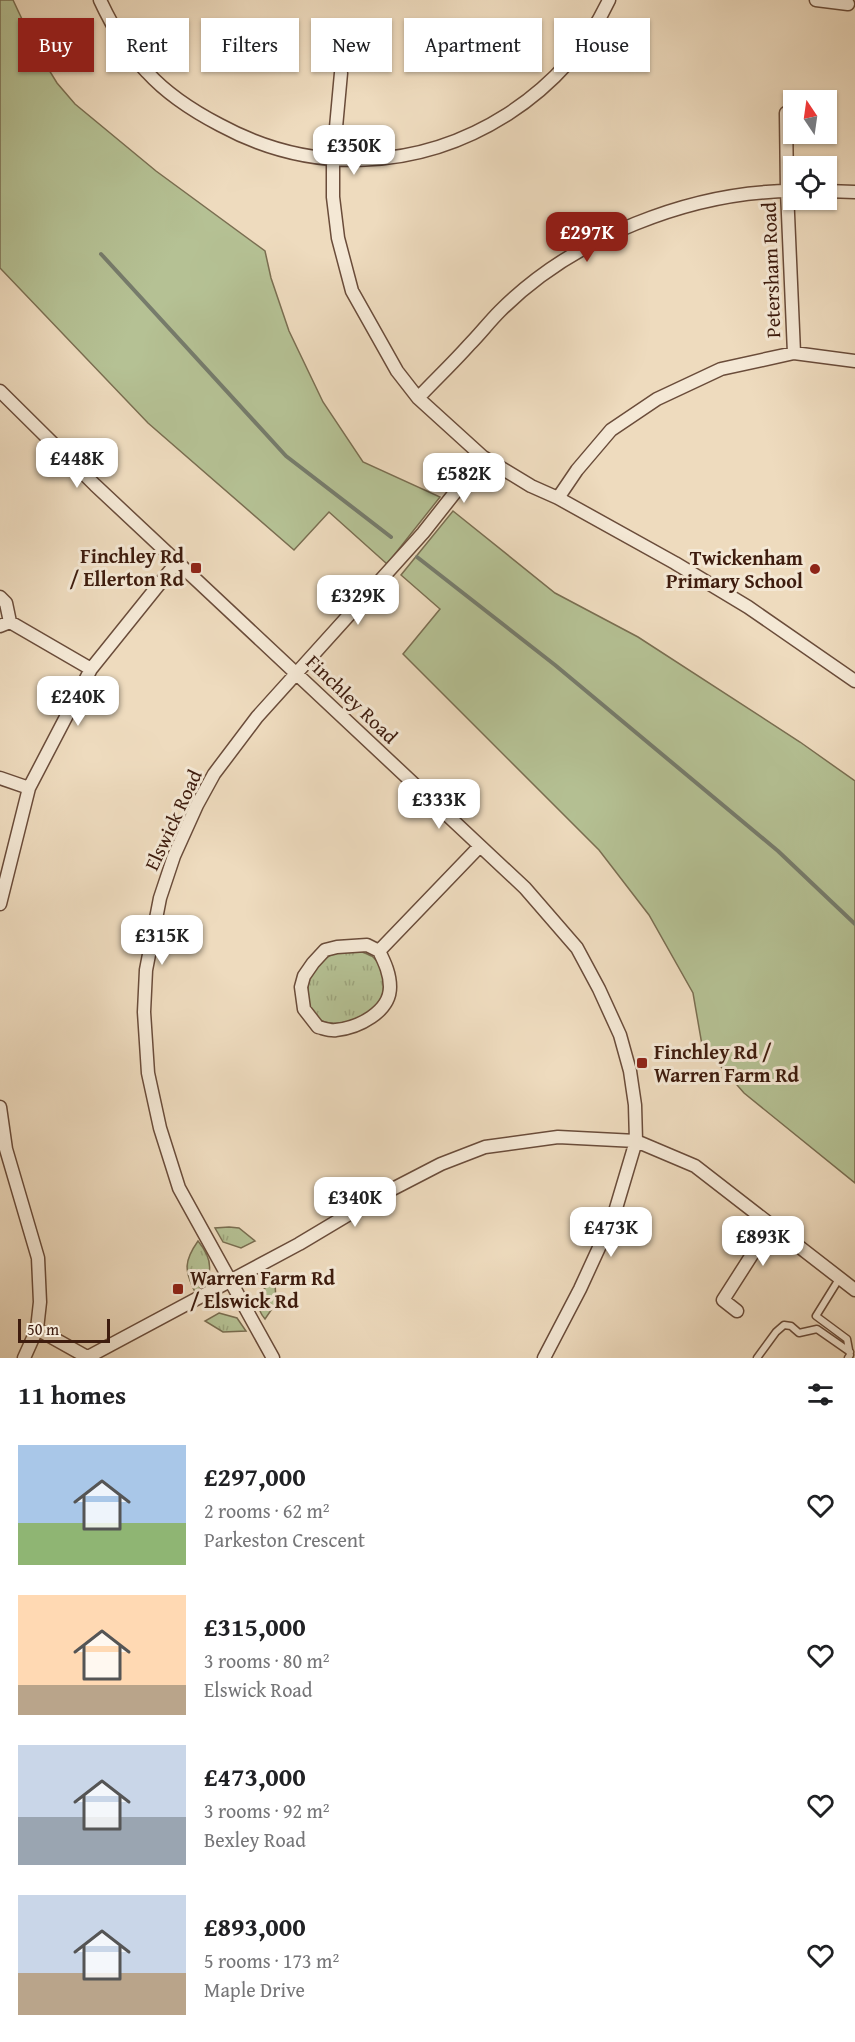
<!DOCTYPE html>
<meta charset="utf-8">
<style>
body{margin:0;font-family:"Gentium Book Plus",serif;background:#f2f2f2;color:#202124;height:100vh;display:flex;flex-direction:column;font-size:22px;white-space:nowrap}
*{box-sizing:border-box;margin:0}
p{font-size:20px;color:#757577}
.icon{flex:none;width:33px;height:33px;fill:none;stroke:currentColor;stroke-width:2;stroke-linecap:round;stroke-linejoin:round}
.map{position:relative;height:1358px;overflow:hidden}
.panel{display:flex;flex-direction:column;background:#fff;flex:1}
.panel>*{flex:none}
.hud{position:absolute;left:18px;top:18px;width:819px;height:54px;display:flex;gap:12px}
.needle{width:39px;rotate:347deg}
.buttons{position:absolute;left:783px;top:90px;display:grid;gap:12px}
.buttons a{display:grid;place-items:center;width:54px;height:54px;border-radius:0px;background:#fff;box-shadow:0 2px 4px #0004;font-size:30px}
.scale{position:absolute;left:18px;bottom:15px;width:92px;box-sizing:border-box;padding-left:6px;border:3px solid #3e1c0e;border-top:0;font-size:16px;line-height:21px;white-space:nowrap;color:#3e1c0e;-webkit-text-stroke:4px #f4e8d5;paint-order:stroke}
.price{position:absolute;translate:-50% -51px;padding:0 14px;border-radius:12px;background:#fff;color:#222;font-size:20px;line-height:39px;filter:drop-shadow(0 2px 3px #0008)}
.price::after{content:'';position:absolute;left:50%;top:36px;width:18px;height:14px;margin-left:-9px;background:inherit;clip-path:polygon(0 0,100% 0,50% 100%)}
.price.selected{background:#8f2418;color:#fff}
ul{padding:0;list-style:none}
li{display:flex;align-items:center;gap:18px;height:150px;padding:0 18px}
li span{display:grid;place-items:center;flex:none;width:168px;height:120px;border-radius:0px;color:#555}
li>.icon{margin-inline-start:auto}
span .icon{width:72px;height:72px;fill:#fffc;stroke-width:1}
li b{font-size:26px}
h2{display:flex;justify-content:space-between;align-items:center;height:72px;padding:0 18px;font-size:26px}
.tag{padding:0 21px;border-radius:0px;background:#fff;box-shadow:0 2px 4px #0004;font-size:21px;line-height:54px}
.tag.selected{background:#8f2418;color:#fff}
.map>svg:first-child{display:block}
.grass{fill:url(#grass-tufts);stroke:#7a6e51;stroke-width:1.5}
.park{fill:#b5c194;stroke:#7a6e51;stroke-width:1.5}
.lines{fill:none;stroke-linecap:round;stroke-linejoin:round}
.stream{stroke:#767c6c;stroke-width:4}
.service-casing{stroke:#6a4c3a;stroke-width:9}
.minor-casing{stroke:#6a4c3a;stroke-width:15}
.service{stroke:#f4e8d5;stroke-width:6}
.minor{stroke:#f4e8d5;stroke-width:12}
.poi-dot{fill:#8f2418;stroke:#f4e8d5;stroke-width:2}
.labels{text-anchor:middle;stroke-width:6;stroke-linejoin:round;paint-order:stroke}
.street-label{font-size:20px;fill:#3e1c0e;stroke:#f4e8d5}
.poi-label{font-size:20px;font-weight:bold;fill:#3e1c0e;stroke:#f4e8d5;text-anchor:end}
</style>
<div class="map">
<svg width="855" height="1358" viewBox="0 0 855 1358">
<defs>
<pattern id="grass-tufts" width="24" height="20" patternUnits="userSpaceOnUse" patternTransform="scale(1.5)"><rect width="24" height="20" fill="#b5c194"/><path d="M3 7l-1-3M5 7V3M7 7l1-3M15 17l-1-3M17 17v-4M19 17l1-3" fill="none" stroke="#9da57e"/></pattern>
</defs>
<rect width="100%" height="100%" fill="#eedbbe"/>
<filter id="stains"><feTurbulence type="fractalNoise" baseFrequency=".00333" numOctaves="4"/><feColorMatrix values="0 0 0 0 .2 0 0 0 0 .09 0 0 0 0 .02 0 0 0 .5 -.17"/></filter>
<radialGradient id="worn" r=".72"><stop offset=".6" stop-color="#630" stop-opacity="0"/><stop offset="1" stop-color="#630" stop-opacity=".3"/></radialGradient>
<path class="grass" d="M356,949C361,952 369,954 373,957C388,970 387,999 373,1011C370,1014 364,1016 360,1017C341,1026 314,1029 309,1002C302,970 327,950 356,949Z
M229,1227L239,1228L255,1241L241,1248L223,1242L215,1228Z
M198,1241C213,1259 215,1277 195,1292C184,1270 184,1261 198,1241Z
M275,1281L276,1303L265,1319C253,1305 258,1289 275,1281Z
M219,1313L237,1318L246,1331L223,1332L205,1321Z"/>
<path class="park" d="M0,0H13L36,49L57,83L75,104L156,171L265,251L271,278L289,331L323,402L363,462L440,497L387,564L329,512L294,550L148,423L0,268Z
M453,511L555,593L638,637L800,742L855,781V1183L744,1093L702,1045L693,993L649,915L599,850L403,654L440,609L401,575Z"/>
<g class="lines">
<path class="stream" d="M101,254L286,456L391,537
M417,557L555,665L778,851L855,924"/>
<defs>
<path id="service" d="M839,1279L816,1316L847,1339L850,1355L848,1358
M757,1358L776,1332L784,1325L791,1326L799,1333L817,1329L850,1352"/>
<path id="minor" d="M100,0C112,26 127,51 147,72C167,94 193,111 220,125C312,175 419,171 508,114C551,86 587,47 609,0
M816,0L848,4
M341,73L333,160V197L338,238L352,291L397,371L418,398L483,457L531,486L558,498L675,563L748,607L855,681
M786,113L787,191L794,353
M826,191L855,192
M0,391L95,485L525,888L577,948L599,989L620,1035L630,1071L635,1105L636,1141L614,1215L580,1289L544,1358
M418,398C435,380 453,363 469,345C480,334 489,322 500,311C573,238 690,191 794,191
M558,498L577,470L611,430L657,399L721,369L794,353L855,361
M0,597L6,603L10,622
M0,626L10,622L91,669
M0,778L29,788
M0,904L29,788L91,669L177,562
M379,951C385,963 390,974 390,987C390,1012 358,1028 336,1030C330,1031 323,1028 318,1027L304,1009L301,987L304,976L313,963L325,950L337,947L367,945L379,951L479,847
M0,1107L6,1149L38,1258L40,1302L37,1329L24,1358
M737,1311L723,1300L771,1225
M37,1329L87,1357
M86,1358L299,1244L381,1195L441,1164L485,1147L558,1137L636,1141L695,1166L855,1290
M273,1358L179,1188L160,1128L148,1073L144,1012L146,970L160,898L174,856L197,805L214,774L257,717L423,533L483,457"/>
</defs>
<use href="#service" class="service-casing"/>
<use href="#minor" class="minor-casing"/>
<use href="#service" class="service"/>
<use href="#minor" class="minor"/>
</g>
<g class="poi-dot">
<rect x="190" y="562" width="12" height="12" rx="3"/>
<circle cx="815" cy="569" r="6"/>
<rect x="636" y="1057" width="12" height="12" rx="3"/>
<rect x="172" y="1283" width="12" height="12" rx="3"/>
</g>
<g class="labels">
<g class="street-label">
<text transform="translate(771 270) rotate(-92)" y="7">Petersham Road</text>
<text transform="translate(352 699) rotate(44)" y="7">Finchley Road</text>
<text transform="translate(173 820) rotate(-65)" y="7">Elswick Road</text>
</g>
<g class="poi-label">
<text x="184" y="563">Finchley Rd<tspan x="184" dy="23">/ Ellerton Rd</tspan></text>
<text x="803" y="565">Twickenham<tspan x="803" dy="23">Primary School</tspan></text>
<text x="654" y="1059" text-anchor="start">Finchley Rd /<tspan x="654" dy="23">Warren Farm Rd</tspan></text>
<text x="190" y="1285" text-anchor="start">Warren Farm Rd<tspan x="190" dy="23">/ Elswick Rd</tspan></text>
</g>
</g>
<rect width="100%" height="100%" filter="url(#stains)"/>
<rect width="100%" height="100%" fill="url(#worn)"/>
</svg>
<div class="buttons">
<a><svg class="needle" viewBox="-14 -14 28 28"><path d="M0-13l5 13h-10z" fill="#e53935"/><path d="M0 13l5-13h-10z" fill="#757577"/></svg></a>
<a><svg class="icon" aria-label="locate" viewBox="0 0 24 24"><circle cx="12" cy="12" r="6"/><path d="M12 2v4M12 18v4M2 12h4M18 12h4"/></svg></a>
</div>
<div class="scale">50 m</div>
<b class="price" style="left:354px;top:176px">£350K</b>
<b class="price selected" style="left:587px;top:263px">£297K</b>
<b class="price" style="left:77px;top:489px">£448K</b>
<b class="price" style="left:464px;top:504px">£582K</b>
<b class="price" style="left:358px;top:626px">£329K</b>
<b class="price" style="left:78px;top:727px">£240K</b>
<b class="price" style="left:439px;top:830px">£333K</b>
<b class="price" style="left:162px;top:966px">£315K</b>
<b class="price" style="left:355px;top:1228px">£340K</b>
<b class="price" style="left:611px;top:1258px">£473K</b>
<b class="price" style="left:763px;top:1267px">£893K</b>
<div class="hud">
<a class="tag selected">Buy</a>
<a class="tag">Rent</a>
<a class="tag">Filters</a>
<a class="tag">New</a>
<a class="tag">Apartment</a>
<a class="tag">House</a>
</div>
</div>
<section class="panel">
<h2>11 homes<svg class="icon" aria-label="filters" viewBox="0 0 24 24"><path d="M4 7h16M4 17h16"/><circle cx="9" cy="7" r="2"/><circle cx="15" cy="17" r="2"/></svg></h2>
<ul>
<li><span style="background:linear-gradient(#a9c7e8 65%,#8fb573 0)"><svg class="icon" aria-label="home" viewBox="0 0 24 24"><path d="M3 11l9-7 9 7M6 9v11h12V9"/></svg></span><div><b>£297,000</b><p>2 rooms · 62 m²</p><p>Parkeston Crescent</p></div><svg class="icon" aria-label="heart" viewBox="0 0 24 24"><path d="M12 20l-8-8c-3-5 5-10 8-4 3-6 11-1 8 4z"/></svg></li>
<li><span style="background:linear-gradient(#ffd9b3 75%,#b9a48a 0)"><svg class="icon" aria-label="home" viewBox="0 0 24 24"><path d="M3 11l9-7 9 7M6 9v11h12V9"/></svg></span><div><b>£315,000</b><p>3 rooms · 80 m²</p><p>Elswick Road</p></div><svg class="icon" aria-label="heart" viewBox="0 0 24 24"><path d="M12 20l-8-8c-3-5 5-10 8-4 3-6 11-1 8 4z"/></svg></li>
<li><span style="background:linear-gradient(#c9d6e8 60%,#9aa5b1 0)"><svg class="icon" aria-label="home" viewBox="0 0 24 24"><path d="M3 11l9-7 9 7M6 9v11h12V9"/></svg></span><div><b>£473,000</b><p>3 rooms · 92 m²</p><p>Bexley Road</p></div><svg class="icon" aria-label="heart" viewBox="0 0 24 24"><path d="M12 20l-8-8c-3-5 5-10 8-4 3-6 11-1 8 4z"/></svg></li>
<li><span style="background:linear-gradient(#c9d6e8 65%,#b9a48a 0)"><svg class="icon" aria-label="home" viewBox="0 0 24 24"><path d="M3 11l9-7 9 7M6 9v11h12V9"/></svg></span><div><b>£893,000</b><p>5 rooms · 173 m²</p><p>Maple Drive</p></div><svg class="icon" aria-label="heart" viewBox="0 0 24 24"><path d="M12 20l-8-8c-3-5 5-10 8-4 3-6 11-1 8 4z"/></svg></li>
</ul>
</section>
